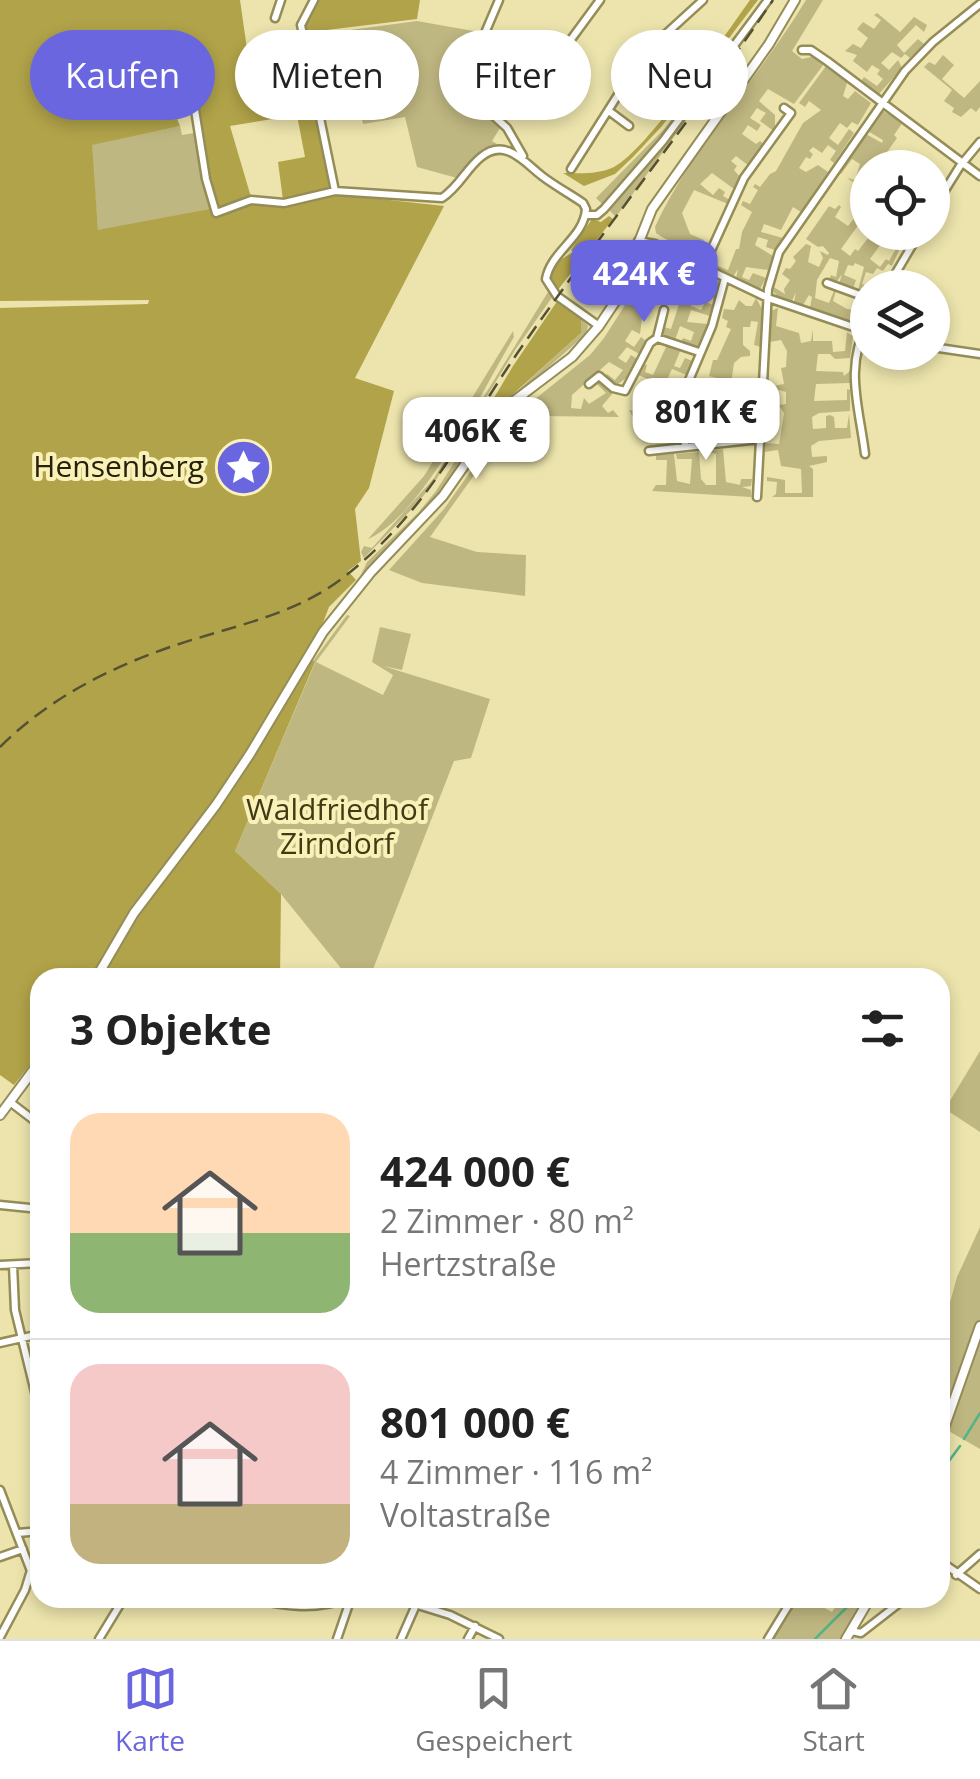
<!DOCTYPE html>
<html lang="de">
<meta charset="utf-8">
<style>
body{margin:0;font-family:"Open Sans",sans-serif;background:#f6f6f6;color:#222;height:100vh;display:flex;flex-direction:column;font-size:38px;white-space:nowrap}
*{box-sizing:border-box;margin:0}
p{font-size:32px;color:#767676}
.icon{flex:none;width:55px;height:55px;fill:none;stroke:currentColor;stroke-width:2;stroke-linecap:round;stroke-linejoin:round}
.map{position:relative;flex:1;overflow:hidden}
.panel{position:absolute;left:30px;top:968px;width:920px;height:640px;display:flex;flex-direction:column;background:#fff;border-radius:30px;box-shadow:0 5px 15px #0003}
.panel>*{flex:none}
.hud{position:absolute;left:30px;top:30px;width:920px;height:90px;display:flex;gap:20px}
.tools{position:absolute;left:850px;top:150px;display:grid;gap:20px}
.tools a{display:grid;place-items:center;width:100px;height:100px;border-radius:50%;background:#fff;box-shadow:0 5px 15px #0003;font-size:50px}
.price{position:absolute;translate:-50% -85px;padding:0 22px;border-radius:20px;background:#fff;color:#222;font-size:32px;line-height:65px;filter:drop-shadow(0 2px 5px #0008)}
.price::after{content:'';position:absolute;left:50%;top:60px;width:30px;height:22px;margin-left:-15px;background:inherit;clip-path:polygon(0 0,100% 0,50% 100%)}
.price.current{background:#6a66e0;color:#fff}
ul{padding:0;list-style:none}
li{display:flex;align-items:center;gap:30px;height:250px;padding:0 40px}
li+li{border-top:2px solid #e0e0e0}
li span{display:grid;place-items:center;flex:none;width:280px;height:200px;border-radius:30px;color:#555}
li>.icon{margin-inline-start:auto}
span .icon{width:120px;height:120px;fill:#fffc;stroke-width:1}
li b{font-size:42px}
h2{display:flex;justify-content:space-between;align-items:center;height:120px;padding:0 40px;font-size:42px}
.pill{padding:0 35px;border-radius:45px;background:#fff;box-shadow:0 5px 15px #0003;font-size:35px;line-height:90px}
.pill.current{background:#6a66e0;color:#fff}
.tab-bar{display:flex;justify-content:space-around;align-items:center;height:140px;border-top:2px solid #e0e0e0;background:#fff;font-size:28px;color:#767676}
.tab-bar a{display:grid;justify-items:center;gap:5px}
.tab-bar .current{color:#6a66e0}
.map>svg:first-child{display:block}
.green{fill:#bfb781}
.forest{fill:#b1a349;fill-rule:evenodd}
.lines{fill:none;stroke-linecap:round;stroke-linejoin:round}
.stream{stroke:#55b386;stroke-width:2.5}
.minor-casing{stroke:#958d58;stroke-width:11}
.tertiary-casing{stroke:#958d58;stroke-width:12}
.minor{stroke:#fff;stroke-width:6}
.tertiary{stroke:#fff;stroke-width:8}
.rail{stroke:#565133;stroke-width:2.5;stroke-dasharray:15 8;stroke-linecap:butt}
.labels{text-anchor:middle;stroke-width:8;stroke-linejoin:round;paint-order:stroke}
.poi-label{font-size:30px;fill:#25210b;stroke:#faf1b9;text-anchor:end}
.park-label{font-size:30px;fill:#413b14;stroke:#faf1b9}
</style>
<div class="map">
<svg width="980" height="1639" viewBox="0 0 980 1639">
<rect width="100%" height="100%" fill="#ece4ac"/>
<path class="green" d="M762,0H766L721,72L616,217L607,208L661,140L604,206L596,198L664,129Z
M806,0H823L792,51L802,59L815,56L824,64L794,104L768,89L759,101L775,115V132L760,121L766,113L757,108L750,118L761,125L757,131L748,125L742,134L756,144L760,141L765,145L749,166L736,156L731,161L737,166L734,170L741,178L734,189L712,173L700,184L713,195L719,188L725,192L723,196L730,200L728,204L694,190L682,213L690,234L704,240L702,247L708,251L703,259L662,237L656,233L655,227C690,150 759,78 806,0Z
M877,13L900,32L914,17L927,25L924,32L916,25L897,45L904,53L918,39L924,44L910,58L905,54L901,58L892,52L881,63L889,70L898,60L902,68L879,94L861,81L864,77L877,86L883,79L877,74L880,70L872,65L867,72L853,61L857,55L845,51L853,44L861,48L868,38L857,29L863,22L874,29L881,20L874,15Z
M417,21L479,32L456,91L500,128L492,141L497,144L482,149L457,178L417,167L405,117L363,124L351,67L315,74L305,36Z
M943,55L954,65L942,79L964,98L980,81V107L976,112L971,108L961,117L952,112L954,108L944,101L952,90L924,67L929,62L935,65Z
M826,66L848,80L843,96L848,99L855,91L871,103L858,125L852,122L847,128L840,123L829,138L838,145L849,129L854,133L834,163L830,160L836,151L828,145L822,153L813,147L809,151L813,154L810,159L806,157L799,168L806,172L818,165L828,172L801,212L793,207L781,230L764,224L761,232L783,238L775,250L766,247L768,240L758,237L755,245L773,256L768,270L746,267L742,277L749,280L753,273L766,278L760,289L736,278L738,269L733,277L716,269L718,266L728,270L736,249H739L742,232L752,212L741,205L743,201L750,204L758,190L753,187L755,184L760,187L770,174L776,171L803,123L821,110L809,101L805,107L799,103Z
M881,110L903,122L894,135L897,138L878,165L881,167L868,168L867,194L863,200L857,196L862,188L847,178L855,180L860,164L852,159L841,174L838,171L864,133L882,143L883,140L866,130Z
M180,126L182,135L200,132L209,209L98,231L91,144Z
M839,205L841,207L835,217L848,226L859,212L862,220L841,249L850,256L855,249L858,251L872,233L886,237L870,259L880,267L886,259L889,261L898,245L901,246L892,266L888,264L883,271L877,268L873,274L866,272L862,284L872,287L868,288L867,295L858,291L864,267L855,263L853,266L848,265L844,275L856,280L853,289L839,284L842,274L836,283L829,280L831,275L836,277L839,261L830,258L817,280L815,298L829,303L835,288L843,291H836L833,301L847,309L865,311L856,324L810,307L812,297L809,295L803,305L794,302L796,292L792,301C783,298 773,297 772,286L785,294L784,289L790,280L782,274L786,268L790,269L796,261L793,257L806,244L811,246L808,262L819,267L823,258L820,251L828,255L829,253L823,246L818,247L806,239L829,206L835,209Z
M653,257L698,272L696,289L705,292L708,284L718,289L715,299L700,294L695,297L691,306L701,310L705,302L714,305L710,316L691,310L687,322L708,324L700,345L694,348L681,342L683,338L691,341L694,332L680,326L675,340L664,335L660,326L671,329L682,295L673,292L664,305L657,302L663,287L653,283L649,294L653,296L650,308L643,311L640,334L632,330L625,341L634,347L641,337L647,342L641,355L627,347L618,358L626,363L631,355L639,360L629,376L614,387L604,377L607,374L615,380L623,370L609,362L572,395L571,408L581,409L584,398L589,404L606,393L595,382L601,381L613,393L602,406L608,413L613,410L619,417L539,416L538,457L499,455L492,450L430,537L477,552L526,555L525,596L422,583L389,570L444,509L504,424L590,355L604,338L627,302L642,262Z
M548,292L553,296L515,350L436,480L416,505L364,558L361,552L364,546L372,548L434,478Z
M756,298L762,309L761,347L754,345L758,322L751,321L750,327H743V345L750,351V356L741,357L734,363L729,397L736,404H747L750,385H745V381L759,382L758,405L747,406V411H757L756,430L745,436L742,411H732L728,416L727,405L710,406L712,440L688,442L686,436H702L697,407L683,409L686,393L690,394L689,399L696,401L702,384L706,385L709,379L712,380L711,396L719,398L722,385L727,386L728,381L709,376L713,360H717L731,329L726,327L728,321L722,318L724,309L734,310L739,300L746,306H752Z
M778,308L776,326L799,333L801,343L811,341L813,329V341H832L833,352L845,351L847,332L853,336L850,358L835,359L830,354H818L816,371L843,372L844,376L850,371V383L816,384L814,401L847,400V389L850,390V411L819,413L812,417L813,429L826,428V416L830,415L834,417L835,428H847L849,414L851,438L819,441L811,446L812,457L827,456V462L809,466L813,469V497H772L776,494L777,482L767,481V477L785,480V493H802L801,469L781,466L778,450L764,452L765,443L779,444L784,413L779,405L786,404V392L768,387L784,384L781,368L786,367L787,351L781,340L770,342L771,311Z
M581,319L588,326L586,334L509,402L482,432L440,493L360,577L367,562L418,513L436,491L476,428L481,430L501,406L581,333Z
M513,331L514,337C482,390 424,515 368,539L424,476Z
M668,343L681,349L674,366L680,368L685,358L695,362L689,376L672,369L666,382L676,386L686,381L682,396L662,388L657,401L667,406L672,395L673,399L680,403V409L653,412L650,416L633,417L629,410L641,412L645,404L650,406L653,403L638,396L636,400L634,397L636,392L644,395L650,380L638,375L644,364L647,365L645,372L653,375Z
M723,449L726,482L740,485L741,479H752L751,486L742,487L751,490V497L652,491L656,485H666L667,460H656V455L674,454L677,481L690,484L692,459H677L676,454L699,452L701,479L706,485H716V454L705,451Z
M347,615L350,616L316,662L383,695L393,675L372,662L380,627L411,634L402,670L383,666L490,699L471,758L454,761L370,977H348L281,894L235,851L315,663L313,661Z
M980,1051V1132L945,1109Z
M980,1227V1449L940,1426V1339L957,1277Z
M795,1598H806L832,1612L841,1598H864L841,1639H767Z"/>
<path class="forest" d="M0,0H240L247,49L298,32L301,16L312,0H420L417,19L302,33L334,194L444,206L355,378L394,391L369,488L355,509L361,561L348,571L356,580L329,607L321,628L303,654L315,662L235,851L281,894L280,977L40,978V1065L33,1061L14,1085L0,1075V308L148,304L149,300L0,301ZM193,90L209,209L98,230L92,145L180,126L170,101L179,92ZM297,115L305,157L278,162L283,200L251,197L230,126Z
M750,0H758L662,126L633,157L615,174L584,186L563,173C577,173 598,175 614,167C647,150 725,35 750,0Z
M609,216L613,219L557,291L549,275L555,263L573,252L571,250L592,219L601,222Z
M558,300L581,319V333L501,405L480,431L476,428L513,366Z"/>
<g class="lines">
<path class="stream" d="M964,1439L980,1413
M946,1465L960,1446
M815,1639L847,1607"/>
<defs>
<path id="minor" d="M314,0L301,25L335,191
M499,0L462,87L507,128L523,156
M275,18L281,0
M564,49L600,0
M802,50H811L827,61L980,176
M192,91L206,179L216,213L251,200L284,203L335,191L442,198C459,187 466,169 481,157C505,137 524,162 542,176C555,186 570,194 583,203L586,209C584,238 551,251 546,279L557,296L599,326
M609,111L629,126
M571,169L623,87L657,42L703,0
M932,211L960,166L980,142
M587,215H597L604,209L663,141L768,0
M638,241L655,244L768,298L868,332
M644,244L683,262
M703,268L744,178L791,113L784,108
M827,283L868,298
M887,288L920,232
M657,338L664,310
M932,347L980,354
M589,384L599,376L613,388L625,391L650,343L657,338L699,352
M685,447L682,409L684,392L712,326L725,278
M649,451L760,439
M865,454C859,405 844,368 868,322
M757,497L768,289L779,252L905,71L933,42L980,4
M10,1102L40,1125
M0,1205L40,1209
M0,1265L40,1263
M13,1265L15,1310L40,1413
M0,1343L40,1334
M0,1490L31,1571
M18,1533L40,1531
M0,1557L23,1549
M940,1561L980,1589
M956,1575L980,1554
M247,1598C280,1605 315,1612 347,1598
M395,1598L450,1615L499,1639
M851,1631L861,1633L906,1598
M0,1637L25,1590L40,1541
M99,1639L124,1598
M337,1639L351,1598
M401,1639L419,1598
M468,1639L475,1626
M768,1639L793,1598"/>
<path id="tertiary" d="M96,978L134,913L216,805L250,754L323,632L371,572L443,496L494,423L514,401L572,357L599,326L615,302L652,209L769,44L795,0
M0,1115L40,1061
M940,1440L980,1326
M846,1639L870,1598"/>
</defs>
<use href="#minor" class="minor-casing"/>
<use href="#tertiary" class="tertiary-casing"/>
<use href="#minor" class="minor"/>
<use href="#tertiary" class="tertiary"/>
<path class="rail" d="M0,747C49,698 111,667 176,645C233,626 295,615 344,577C434,506 464,427 528,338C608,224 695,115 773,0"/>
</g>
<defs>
<symbol id="sight-disc" viewBox="-11 -11 22 22"><circle r="9.5" fill="#6a66e0" stroke="#faf1b9"/><path d="M0-6L1.8-2.2L6-1.7L2.9 1.2L3.7 5.4L0 3.3L-3.7 5.4L-2.9 1.2L-6-1.7L-1.8-2.2Z" fill="#fff"/></symbol>
</defs>
<g fill-rule="evenodd">
<use href="#sight-disc" x="212" y="436" width="63" height="63"/>
</g>
<g class="labels">
<g class="poi-label">
<text x="204" y="477">Hensenberg</text>
</g>
<g class="park-label">
<text x="337" y="820">Waldfriedhof<tspan x="337" dy="34">Zirndorf</tspan></text>
</g>
</g>
</svg>
<div class="tools">
<a><svg class="icon" aria-label="locate" viewBox="0 0 24 24"><circle cx="12" cy="12" r="6"/><path d="M12 2v4M12 18v4M2 12h4M18 12h4"/></svg></a>
<a><svg class="icon" aria-label="layers" viewBox="0 0 24 24"><path d="M12 4l9 5-9 5-9-5zM3 14l9 5 9-5"/></svg></a>
</div>
<b class="price current" style="left:644px;top:325px">424K €</b>
<b class="price" style="left:706px;top:463px">801K €</b>
<b class="price" style="left:476px;top:482px">406K €</b>
<div class="hud">
<a class="pill current">Kaufen</a>
<a class="pill">Mieten</a>
<a class="pill">Filter</a>
<a class="pill">Neu</a>
</div>
<section class="panel">
<h2>3 Objekte<svg class="icon" aria-label="filters" viewBox="0 0 24 24"><path d="M4 7h16M4 17h16"/><circle cx="9" cy="7" r="2"/><circle cx="15" cy="17" r="2"/></svg></h2>
<ul>
<li><span style="background:linear-gradient(#ffd9b3 60%,#8fb573 0)"><svg class="icon" aria-label="home" viewBox="0 0 24 24"><path d="M3 11l9-7 9 7M6 9v11h12V9"/></svg></span><div><b>424 000 €</b><p>2 Zimmer · 80 m²</p><p>Hertzstraße</p></div></li>
<li><span style="background:linear-gradient(#f6c9c9 70%,#c2b280 0)"><svg class="icon" aria-label="home" viewBox="0 0 24 24"><path d="M3 11l9-7 9 7M6 9v11h12V9"/></svg></span><div><b>801 000 €</b><p>4 Zimmer · 116 m²</p><p>Voltastraße</p></div></li>
</ul>
</section>
</div>
<nav class="tab-bar">
<a class="current"><svg class="icon" aria-label="map" viewBox="0 0 24 24"><path d="M3 6l6-2 6 2 6-2v14l-6 2-6-2-6 2zM9 4v14M15 6v14"/></svg>Karte</a>
<a><svg class="icon" aria-label="saved" viewBox="0 0 24 24"><path d="M7 4h10v16l-5-4-5 4z"/></svg>Gespeichert</a>
<a><svg class="icon" aria-label="home" viewBox="0 0 24 24"><path d="M3 11l9-7 9 7M6 9v11h12V9"/></svg>Start</a>
</nav>
